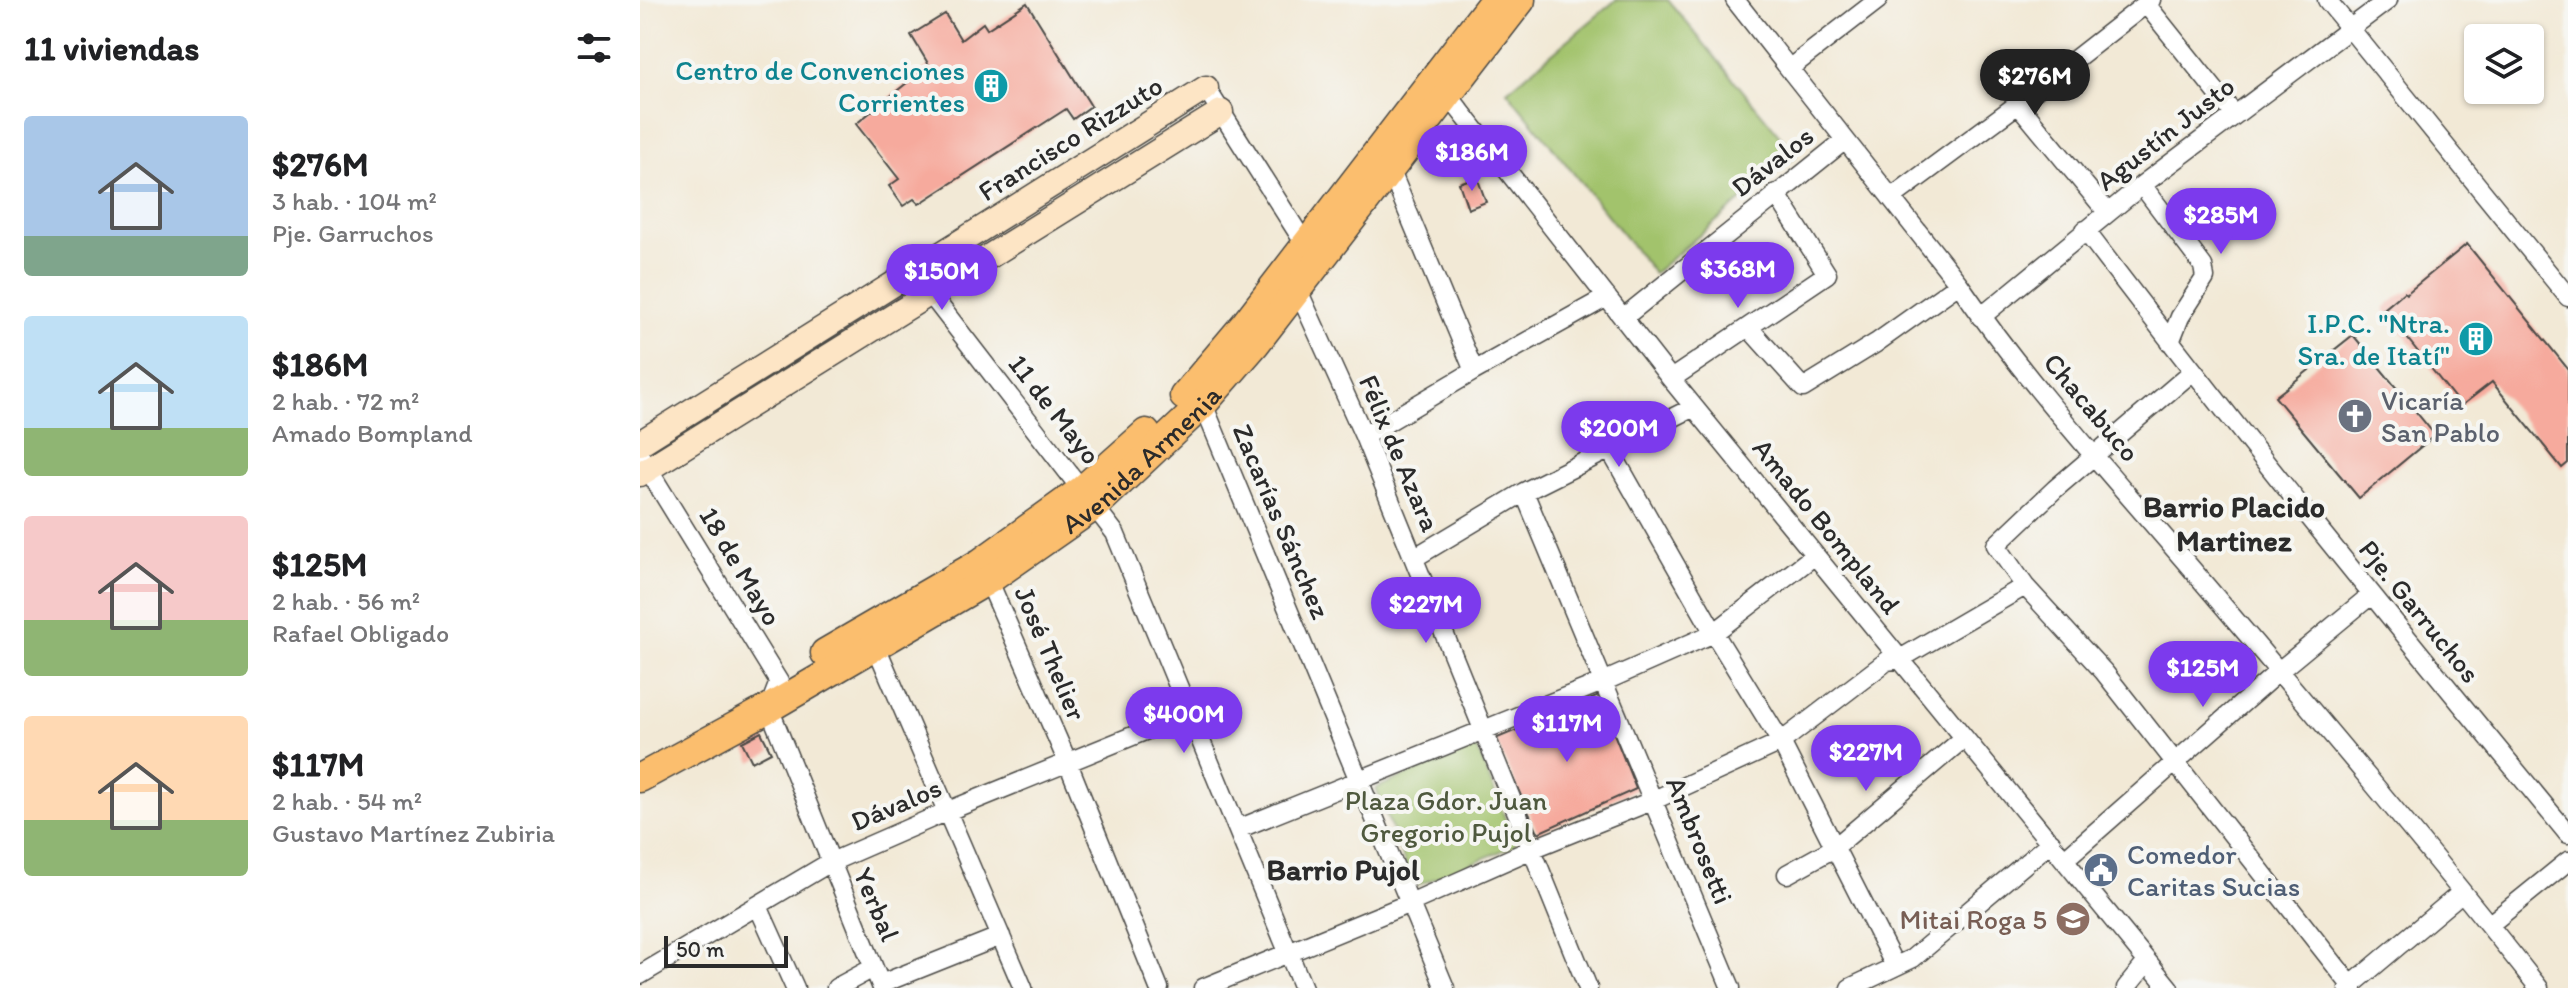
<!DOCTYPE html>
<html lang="es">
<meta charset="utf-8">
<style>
body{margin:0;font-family:Itim,sans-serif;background:#f6f6f6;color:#202124;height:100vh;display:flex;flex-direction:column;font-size:30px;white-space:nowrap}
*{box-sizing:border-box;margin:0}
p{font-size:26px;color:#757577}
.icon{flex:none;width:44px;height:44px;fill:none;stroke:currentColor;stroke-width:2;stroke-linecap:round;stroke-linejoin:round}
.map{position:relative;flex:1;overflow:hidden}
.sheet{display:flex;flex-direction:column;background:#fff;width:640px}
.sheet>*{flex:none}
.tools{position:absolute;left:1824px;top:24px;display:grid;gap:16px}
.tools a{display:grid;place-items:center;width:80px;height:80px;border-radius:8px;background:#fff;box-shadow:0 2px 6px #0004;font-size:40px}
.scale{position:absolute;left:24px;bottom:20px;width:124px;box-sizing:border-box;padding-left:8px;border:4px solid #2b2b2b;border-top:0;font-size:22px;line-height:28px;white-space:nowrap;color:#2b2b2b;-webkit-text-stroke:6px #f6f6f2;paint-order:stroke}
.price{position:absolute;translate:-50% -68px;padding:0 18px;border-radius:28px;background:#7c3aed;color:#fff;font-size:26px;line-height:52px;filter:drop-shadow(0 2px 4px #0008)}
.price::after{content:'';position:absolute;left:50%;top:48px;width:24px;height:18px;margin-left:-12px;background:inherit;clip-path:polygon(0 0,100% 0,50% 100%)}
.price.active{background:#222;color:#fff}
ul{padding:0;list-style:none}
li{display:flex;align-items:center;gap:24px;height:200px;padding:0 24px}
li span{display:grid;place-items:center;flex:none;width:224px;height:160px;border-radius:8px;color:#555}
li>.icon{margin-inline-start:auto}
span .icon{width:96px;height:96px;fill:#fffc;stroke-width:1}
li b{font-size:34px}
h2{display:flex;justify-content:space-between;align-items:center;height:96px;padding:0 24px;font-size:34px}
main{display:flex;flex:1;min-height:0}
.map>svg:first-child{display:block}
.green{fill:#a2c36c;stroke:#66774c;stroke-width:2}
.building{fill:#f6aa9d}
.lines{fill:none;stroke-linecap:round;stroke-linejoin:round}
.street-casing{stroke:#494845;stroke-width:21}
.secondary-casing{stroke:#494845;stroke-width:27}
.primary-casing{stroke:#494845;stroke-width:31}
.street{stroke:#fff;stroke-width:18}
.secondary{stroke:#fde5c5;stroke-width:24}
.primary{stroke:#fbbe6e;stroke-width:28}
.labels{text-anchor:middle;stroke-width:8;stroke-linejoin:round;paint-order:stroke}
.culture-label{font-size:28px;fill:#0d838f;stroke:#f6f6f2;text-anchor:end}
.street-label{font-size:28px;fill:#2b2b2b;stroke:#f6f6f2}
.worship-label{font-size:28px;fill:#5b616d;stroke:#f6f6f2;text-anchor:start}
.park-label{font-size:28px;fill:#4f593e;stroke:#f6f6f2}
.service-label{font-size:28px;fill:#4e5e75;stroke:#f6f6f2;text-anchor:start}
.education-label{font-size:28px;fill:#785e54;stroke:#f6f6f2;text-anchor:end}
.neighbourhood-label{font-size:30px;font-weight:bold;fill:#2b2b2b;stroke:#f6f6f2}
</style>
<main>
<section class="sheet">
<h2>11 viviendas<svg class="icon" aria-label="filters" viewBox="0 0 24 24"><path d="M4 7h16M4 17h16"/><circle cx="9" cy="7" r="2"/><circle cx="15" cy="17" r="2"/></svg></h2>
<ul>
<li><span style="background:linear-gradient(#a9c7e8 75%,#7fa58c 0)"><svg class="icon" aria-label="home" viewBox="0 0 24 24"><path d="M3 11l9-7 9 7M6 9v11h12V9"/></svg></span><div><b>$276M</b><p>3 hab. · 104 m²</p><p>Pje. Garruchos</p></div></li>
<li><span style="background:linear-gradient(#bfe0f5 70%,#8fb573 0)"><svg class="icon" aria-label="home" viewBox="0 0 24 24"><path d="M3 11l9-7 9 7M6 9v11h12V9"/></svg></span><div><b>$186M</b><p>2 hab. · 72 m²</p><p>Amado Bompland</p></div></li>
<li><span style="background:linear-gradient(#f6c9c9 65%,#8fb573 0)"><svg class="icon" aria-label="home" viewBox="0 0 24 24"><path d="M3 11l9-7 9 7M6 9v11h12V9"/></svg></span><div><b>$125M</b><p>2 hab. · 56 m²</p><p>Rafael Obligado</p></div></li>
<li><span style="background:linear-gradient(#ffd9b3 65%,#8fb573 0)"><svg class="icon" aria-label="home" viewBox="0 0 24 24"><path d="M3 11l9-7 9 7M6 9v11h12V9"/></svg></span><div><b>$117M</b><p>2 hab. · 54 m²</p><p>Gustavo Martínez Zubiria</p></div></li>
</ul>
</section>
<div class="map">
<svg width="1928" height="988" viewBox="0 0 1928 988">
<rect width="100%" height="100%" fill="#f6f6f2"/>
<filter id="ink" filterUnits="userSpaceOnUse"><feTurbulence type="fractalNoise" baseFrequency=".0125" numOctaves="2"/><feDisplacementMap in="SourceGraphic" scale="16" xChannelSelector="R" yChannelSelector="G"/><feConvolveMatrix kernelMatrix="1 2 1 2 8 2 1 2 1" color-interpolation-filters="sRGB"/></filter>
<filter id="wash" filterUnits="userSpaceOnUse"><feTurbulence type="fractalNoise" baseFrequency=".006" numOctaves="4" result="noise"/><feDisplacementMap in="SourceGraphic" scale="32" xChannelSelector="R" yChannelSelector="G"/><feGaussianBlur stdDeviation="1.8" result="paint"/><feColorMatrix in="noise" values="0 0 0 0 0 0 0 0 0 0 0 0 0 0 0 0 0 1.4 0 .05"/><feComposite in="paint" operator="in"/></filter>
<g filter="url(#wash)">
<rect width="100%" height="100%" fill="#f2e9d6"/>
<path class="green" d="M976,0H1028L1156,155L1014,273L867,91Z
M836,746L876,845L774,887L736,788Z"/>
<g id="blocks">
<path class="building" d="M387,3L451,106L433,119L426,109L279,204L274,199L263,206L249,186L259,179L216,124L289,65L271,35L305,14L321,40L343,23L347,29Z
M837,177L846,202L828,209L819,183Z
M1827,244L1928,369V463L1922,468L1852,382L1821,406L1744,309L1764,292L1766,294Z
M1713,335L1795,435L1719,498L1635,397Z
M959,696L996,789L898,833L855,739Z
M121,732L131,752L112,762L102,742Z"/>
</g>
</g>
<g filter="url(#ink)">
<use href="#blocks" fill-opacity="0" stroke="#494845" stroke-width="2"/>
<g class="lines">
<defs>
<path id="street" d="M1095,0L1319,284C1389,386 1475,479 1556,574C1672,710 1788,847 1899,988
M1687,0L1928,297
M1506,4L1594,114
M1150,68L1238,0
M566,88L665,244L664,252
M801,89L808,95L1031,379L1529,988
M1378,104L1468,213
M744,165L750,169L834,371
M1502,185L1563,266L1565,278L1540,317L1530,342
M1251,198L1378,104L1511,0
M1445,230C1601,436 1764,635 1928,834
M275,270L289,292L475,533L663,988
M659,281L657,288L724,436L948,988
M1341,317L1502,185L1748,0
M983,318L1205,140
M1109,328L1163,388L1236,343L1319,284
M1552,372L1415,489L1356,545L1385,586L1464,672L1713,988
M1031,379L1187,274L1136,193
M557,397L563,404L805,988
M724,436L834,371L967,297
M970,450L1074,633L1141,742L1255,966
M0,456L139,682L129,708L242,988
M884,492L1091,988
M774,558L884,492L1054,407
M344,570L428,763L519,988
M232,637L383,988
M598,829L965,681L1074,633L1175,555
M1425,859L1639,671L1731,595
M1147,874L1194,848L1324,738
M118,906L155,988
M1849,925L1928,861
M0,975L189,863L308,811L549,713
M241,984L361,936
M196,988L233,968
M563,988L770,903L892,849L1014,800L1141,742L1247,661L1260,659L1385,586
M1210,988L1273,958L1411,842
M1486,988L1507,962
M1708,988L1821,893"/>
<path id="secondary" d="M0,443L566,88
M0,474L581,112"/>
<g id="primary">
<path d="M544,396L605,324L854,0"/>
<path d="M185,653L340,563L443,489L506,433"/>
<path id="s1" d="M0,778L129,708L350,579L456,505L563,404L616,343L881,0"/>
</g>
</defs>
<use href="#street" class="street-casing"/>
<use href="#secondary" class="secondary-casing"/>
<use href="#primary" class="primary-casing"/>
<use href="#street" class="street"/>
<use href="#secondary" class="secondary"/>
<use href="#primary" class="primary"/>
</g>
</g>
<defs>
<symbol id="building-disc" viewBox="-11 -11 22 22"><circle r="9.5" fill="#0f9aa8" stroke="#f6f6f2"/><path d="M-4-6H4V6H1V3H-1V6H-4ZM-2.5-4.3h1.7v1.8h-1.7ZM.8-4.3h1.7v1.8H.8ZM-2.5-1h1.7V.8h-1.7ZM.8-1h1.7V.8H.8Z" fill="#fff"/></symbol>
<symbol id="church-disc" viewBox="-11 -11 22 22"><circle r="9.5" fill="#6b7280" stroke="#f6f6f2"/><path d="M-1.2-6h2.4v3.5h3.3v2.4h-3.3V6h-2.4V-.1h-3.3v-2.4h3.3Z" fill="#fff"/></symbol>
<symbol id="civic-disc" viewBox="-11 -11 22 22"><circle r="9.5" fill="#5c6f8a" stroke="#f6f6f2"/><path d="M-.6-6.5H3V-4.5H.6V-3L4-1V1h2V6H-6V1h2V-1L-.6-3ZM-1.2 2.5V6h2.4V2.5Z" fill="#fff"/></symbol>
<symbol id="school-disc" viewBox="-11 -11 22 22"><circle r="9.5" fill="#8d6e63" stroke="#f6f6f2"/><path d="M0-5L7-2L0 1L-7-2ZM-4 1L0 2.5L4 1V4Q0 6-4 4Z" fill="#fff"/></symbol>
</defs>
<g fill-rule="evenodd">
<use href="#building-disc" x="331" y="66" width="40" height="40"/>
<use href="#building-disc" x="1816" y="319" width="40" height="40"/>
<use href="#church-disc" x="1695" y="396" width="40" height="40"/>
<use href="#civic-disc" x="1441" y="850" width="40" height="40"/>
<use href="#school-disc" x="1413" y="899" width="40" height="40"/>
</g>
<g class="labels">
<g class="culture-label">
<text x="325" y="80">Centro de Convenciones<tspan x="325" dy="32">Corrientes</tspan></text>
<text x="1810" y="333">I.P.C. "Ntra.<tspan x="1810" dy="32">Sra. de Itatí"</tspan></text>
</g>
<g class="street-label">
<text transform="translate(1525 133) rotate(-38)" y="10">Agustín Justo</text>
<text transform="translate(430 138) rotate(-32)" y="10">Francisco Rizzuto</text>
<text transform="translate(1132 161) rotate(-38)" y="10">Dávalos</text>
<text transform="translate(1452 407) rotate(50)" y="10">Chacabuco</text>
<text transform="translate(415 409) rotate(52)" y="10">11 de Mayo</text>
<text transform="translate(760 453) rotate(67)" y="10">Félix de Azara</text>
<text dy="10" stroke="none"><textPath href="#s1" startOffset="596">Avenida Armenia</textPath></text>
<text transform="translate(642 521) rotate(67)" y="10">Zacarías Sánchez</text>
<text transform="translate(1187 526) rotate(51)" y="10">Amado Bompland</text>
<text transform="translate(101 566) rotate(59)" y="10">18 de Mayo</text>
<text transform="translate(1780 611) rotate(51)" y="10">Pje. Garruchos</text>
<text transform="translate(411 653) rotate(67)" y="10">José Thelier</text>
<text transform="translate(256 804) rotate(-23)" y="10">Dávalos</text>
<text transform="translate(1060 840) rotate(68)" y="10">Ambrosetti</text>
<text transform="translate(237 904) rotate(67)" y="10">Yerbal</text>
</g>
<g class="worship-label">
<text x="1741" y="410">Vicaría<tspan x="1741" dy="32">San Pablo</tspan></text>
</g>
<g class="park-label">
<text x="806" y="810">Plaza Gdor. Juan<tspan x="806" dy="32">Gregorio Pujol</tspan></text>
</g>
<g class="service-label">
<text x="1487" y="864">Comedor<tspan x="1487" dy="32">Caritas Sucias</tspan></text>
</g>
<g class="education-label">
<text x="1407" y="929">Mitai Roga 5</text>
</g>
<g class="neighbourhood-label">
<text x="1594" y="517">Barrio Placido<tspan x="1594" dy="34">Martinez</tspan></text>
<text x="703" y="880">Barrio Pujol</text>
</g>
</g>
</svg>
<div class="tools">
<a><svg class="icon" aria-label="layers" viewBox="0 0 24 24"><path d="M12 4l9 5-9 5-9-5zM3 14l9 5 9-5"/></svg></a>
</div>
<div class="scale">50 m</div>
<b class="price active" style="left:1395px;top:117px">$276M</b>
<b class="price" style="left:832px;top:193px">$186M</b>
<b class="price" style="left:1581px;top:256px">$285M</b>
<b class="price" style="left:1098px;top:310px">$368M</b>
<b class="price" style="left:302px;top:312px">$150M</b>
<b class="price" style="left:979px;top:469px">$200M</b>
<b class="price" style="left:786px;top:645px">$227M</b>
<b class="price" style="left:1563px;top:709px">$125M</b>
<b class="price" style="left:544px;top:755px">$400M</b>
<b class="price" style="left:927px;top:764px">$117M</b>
<b class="price" style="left:1226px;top:793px">$227M</b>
</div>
</main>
